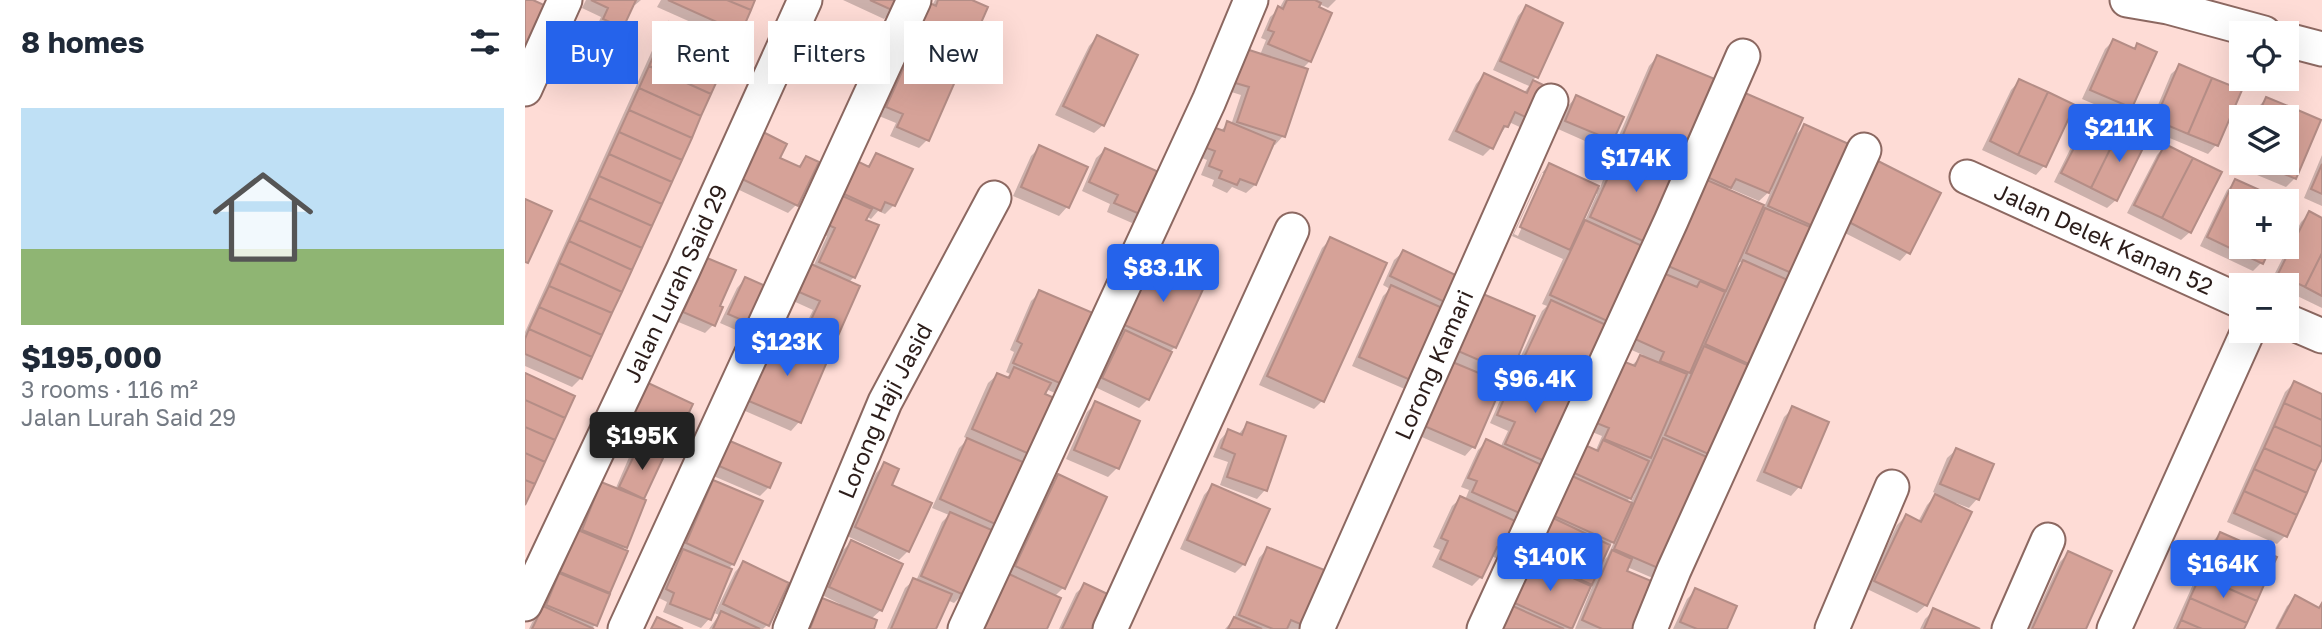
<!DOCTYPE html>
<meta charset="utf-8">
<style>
body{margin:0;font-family:"Golos Text",sans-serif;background:#f6f6f7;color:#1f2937;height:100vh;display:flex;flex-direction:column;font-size:26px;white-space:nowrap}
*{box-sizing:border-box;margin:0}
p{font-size:23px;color:#747a83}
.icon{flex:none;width:38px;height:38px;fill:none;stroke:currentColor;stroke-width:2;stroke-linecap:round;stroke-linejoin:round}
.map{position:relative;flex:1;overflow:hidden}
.details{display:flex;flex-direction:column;background:#fff;width:525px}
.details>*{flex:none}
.banner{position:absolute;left:21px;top:21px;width:665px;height:63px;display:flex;gap:14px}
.controls{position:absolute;left:1704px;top:21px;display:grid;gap:14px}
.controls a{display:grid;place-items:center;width:70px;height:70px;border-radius:0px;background:#fff;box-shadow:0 7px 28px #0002;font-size:35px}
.price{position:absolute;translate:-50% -60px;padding:0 16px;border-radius:7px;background:#2563eb;color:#fff;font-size:23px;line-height:46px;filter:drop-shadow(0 2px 4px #0008)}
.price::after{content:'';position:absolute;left:50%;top:42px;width:21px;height:16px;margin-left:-10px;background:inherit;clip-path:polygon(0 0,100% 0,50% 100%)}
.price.active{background:#222;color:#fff}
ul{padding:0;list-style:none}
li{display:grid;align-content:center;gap:14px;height:371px;padding:0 21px}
li span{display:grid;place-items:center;height:217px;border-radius:0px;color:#555}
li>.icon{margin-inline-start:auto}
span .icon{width:126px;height:126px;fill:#fffc;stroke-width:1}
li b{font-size:30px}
h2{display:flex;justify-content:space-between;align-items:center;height:84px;padding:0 21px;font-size:30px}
.tag{padding:0 24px;border-radius:0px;background:#fff;box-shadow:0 7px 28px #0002;font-size:24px;line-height:63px}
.tag.active{background:#2563eb;color:#fff}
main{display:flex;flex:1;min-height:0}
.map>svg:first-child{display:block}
.shadow{fill:#0003;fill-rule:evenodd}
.building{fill:#d6a298;stroke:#b48d86;stroke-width:2}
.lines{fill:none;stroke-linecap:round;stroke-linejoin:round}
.minor-casing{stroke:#8c6861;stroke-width:37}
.minor{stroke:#fff;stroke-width:33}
.labels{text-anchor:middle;stroke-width:5;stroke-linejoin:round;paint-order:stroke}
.street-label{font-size:23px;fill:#2c1d1a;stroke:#fedcd6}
</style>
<main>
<section class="details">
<h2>8 homes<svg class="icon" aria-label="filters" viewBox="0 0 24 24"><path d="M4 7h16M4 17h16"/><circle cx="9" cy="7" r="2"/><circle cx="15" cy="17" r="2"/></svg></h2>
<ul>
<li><span style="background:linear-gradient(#bfe0f5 65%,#8fb573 0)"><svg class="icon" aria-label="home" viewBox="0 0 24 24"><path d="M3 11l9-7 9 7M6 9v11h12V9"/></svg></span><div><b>$195,000</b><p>3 rooms · 116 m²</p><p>Jalan Lurah Said 29</p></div></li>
</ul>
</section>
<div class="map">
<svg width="1797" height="629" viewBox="0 0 1797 629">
<rect width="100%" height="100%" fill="#fedcd6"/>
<path class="shadow" d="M61,0H116L110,5L107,4L97,27L88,36L71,28L76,17L57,8Z
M136,0H229L214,32L206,40L132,7Z
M318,0H373L368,10L359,19Z
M410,0H442L433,72L428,77L402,140L394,148L365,136L371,123L354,116L376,67L380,62L377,60Z
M811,0L803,8L794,4L792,8L805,14L785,61L777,69L758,136L750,145L747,144L730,185L721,193L707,187L702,193L687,186L689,180L676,175L682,160L672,156L703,123L706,125L716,95L700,90L735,55L741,40L736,38L745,17L754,9L759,0Z
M1001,7L1011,77L1007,81L1027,91L1003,131L984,122L966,148L958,156L923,140L951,84L959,75L998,94L1004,86L968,70L993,16Z
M144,24L56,378L47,387L0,366V332L135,33Z
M572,37L578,125L569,133L530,115L564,46Z
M1588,41L1608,50L1613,45L1606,107L1597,116L1557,99L1580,49Z
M1132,57L1195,83L1156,163L1150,161L1142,173L1155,179L976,560L966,556L956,577L947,586L907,567L915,550L908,547L927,506L936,498L940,500L944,490L936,487L953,450L962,441L975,448L983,431L965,423L983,382L989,376L987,375L1017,311L1022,306L1017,304L1038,259L987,236L1016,174L1024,165L1075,188L1078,180L1075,179L1092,146L1090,145L1124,66ZM1017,173H1021L993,236L989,234ZM1069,192L1072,194L1059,223L1052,230Z
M1655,66L1691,145L1683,154L1623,129L1646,74Z
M1494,81L1519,166L1511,175L1457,150L1486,90Z
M1051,97L1087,140L1078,149L1033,129L1043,106Z
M1741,99L1794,121L1770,178L1761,187L1708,165L1717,145V163H1762V117H1728L1733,107Z
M1212,103L1267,139L1279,126L1324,146L1130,579L1102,567L1100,572L1110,629H1050L1071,577L1062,587L1044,629H966L1040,481L1071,450L1077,436L1062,430L1106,366L1118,355L1102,348ZM1204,188L1234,201L1247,189L1239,207L1201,190ZM1213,261L1217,263L1208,272ZM1110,493L1105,504L1101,502ZM1090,540L1082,557L1074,565L1082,548Z
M1567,115L1591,200L1582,208L1529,182L1558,123Z
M230,143L253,159L272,168L281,158L271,205L263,213L208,187Z
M1640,146L1665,232L1656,240L1602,213L1632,155Z
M515,147L561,168L542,207L534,216L488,196L506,156Z
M580,150L616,214L607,223L582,212L585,204L557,191L571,158Z
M352,155L369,205L360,214L353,211L346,219L341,216L329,277L323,283L303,353L299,357L274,422L266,431L211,407L271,345L288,310L266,300L278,275L288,267L302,236L290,231L314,187L341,168Z
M1797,155V206L1779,198Z
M1353,163L1383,252L1375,261L1314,230L1345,172Z
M1711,181L1754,201H1717V247H1744L1736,263L1728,271L1675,246L1702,190Z
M1784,214L1797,220V308L1762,291V285H1750L1745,283L1776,222Z
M805,240L797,401L789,409L734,385L797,248Z
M878,252L939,280L882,390L827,366L858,296L865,289L858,285L869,260Z
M183,260L192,307L188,325L180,333L151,321L174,269Z
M615,270L650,347L645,352L623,399L614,408L570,387L591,340L596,336L587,332Z
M220,279L226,324L218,333L195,323L212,288Z
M515,292L573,317L534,395L521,389L518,395L532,401L438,594L429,603L422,600L409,629H362L380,588L389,580L391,581L417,522L424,515L407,508L434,448L443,439L439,437L463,383L472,375L482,377L485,374L481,372L489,352L485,350L506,301Z
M949,305L985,373L974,383L948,447L940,456L890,434Z
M1769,383L1797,396V454L1760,536L1752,544L1702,522L1760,392Z
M112,393L143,452L135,460L116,500L70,625L66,629H4L68,493L77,484L90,490L105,455L111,450L90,440Z
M571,403L613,422L592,468L583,477L541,459L562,412Z
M1268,408L1274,487L1266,496L1231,481L1259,417Z
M722,424L740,490L732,499L695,485L703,462L688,457L695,440L703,431L713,435Z
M205,443L244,487L235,496L186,475L196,451Z
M1431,450L1467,465L1452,499L1444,508L1431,503L1401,605L1392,613L1342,589L1372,525L1381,516L1393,522L1402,505L1412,494L1408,492L1422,458Z
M360,464L383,551L374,560L322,536L351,473Z
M533,477L538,588L530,596L520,629H455L476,585L485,576L483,575L524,485Z
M189,482L208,564L203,569L188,611L190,613L210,572L218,563L242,625L238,629H184L194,615L187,612L184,619L176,628L138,612L142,602L134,598L150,560L156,553L153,552L180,490Z
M687,486L719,564L710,573L655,549L679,495Z
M1695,534L1717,629H1648L1687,542Z
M326,542L356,610L346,619L347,629H281L289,609L297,600L314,606L315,604L297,595L317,551Z
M742,549L782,629H700L708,620L734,558Z
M1543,553L1559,629H1504L1535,562Z
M560,585L572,629H534L551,593Z
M1171,590L1200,629H1148L1162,599Z
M1771,598L1792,609L1797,603V629H1750L1762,606Z
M1409,610L1451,629H1395L1400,619Z"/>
<path class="building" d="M0,0H8L21,6L0,52Z
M66,0H111L98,28L78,19L83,8Z
M143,0H202L226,10L216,33Z
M202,0H230L226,10Z
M345,0H375L369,11Z
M413,0H447L463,7L434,73L384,52L392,33L400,1L411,6Z
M762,0H790L796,3L794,7L807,13L786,62L743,44L749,32L743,30L753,6L758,9Z
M1001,5L1038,23L1013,78L975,61Z
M144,22L206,50L196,72L134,44Z
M572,35L613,55L579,126L538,106Z
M1588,39L1610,49L1612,43L1632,52L1607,108L1565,90Z
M134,44L196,72L186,94L124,66Z
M718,48L783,69L760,137L712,122L724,87L707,82Z
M1132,55L1197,82L1166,156L1155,151L1148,170L1126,161L1130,150L1097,137Z
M384,56L432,77L404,141L372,127L378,114L361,107Z
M1654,64L1687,78L1663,134L1630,120Z
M124,66L186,94L176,116L114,88Z
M959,73L1002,93L1008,80L1029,90L1013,123L990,112L983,127L979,126L968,149L931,131Z
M1687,78L1717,90L1693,146L1663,134Z
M1494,79L1523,92L1493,155L1465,141Z
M114,88L176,116L167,138L104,110Z
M1523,92L1550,105L1521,167L1493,155Z
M1220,93L1278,118L1244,193L1211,179L1206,188L1182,177Z
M1051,95L1099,117L1088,141L1040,121Z
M1741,97L1768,108L1762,121V117H1732Z
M1768,108L1796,120L1771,179L1743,167L1744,163H1762V121Z
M104,110L167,138L157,160L94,132Z
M1567,113L1596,127L1566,188L1536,173Z
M702,121L750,141L731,185L715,179L712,185L694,178L697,171L684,166L690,151L679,147L688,127L699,131Z
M1279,124L1326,145L1290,227L1243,206Z
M1596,127L1622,140L1592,201L1566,188Z
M94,132L157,160L147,182L84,154Z
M238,132L262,144L255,158L275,167L281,156L294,162L273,206L215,178Z
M1097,138L1128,152L1123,162L1157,178L1127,245L1065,217L1086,171L1083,170Z
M1640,144L1668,158L1637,218L1609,205Z
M514,145L563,167L544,208L496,187Z
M580,148L636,173L617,215L589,203L593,195L564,182Z
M351,153L388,169L370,206L360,202L356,211L319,194L325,180L321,178L330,160L344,167Z
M84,154L147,182L137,204L74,176Z
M1668,158L1697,172L1666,233L1637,218Z
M1353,161L1416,193L1385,254L1322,221Z
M1024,163L1074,186L1045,250L995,227Z
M1797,164V194L1786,189Z
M74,176L137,204L127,226L64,198Z
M1175,177L1239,205L1201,291L1136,263Z
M1710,179L1739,192L1734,201H1717V238L1711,251L1682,237Z
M1739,192L1758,201H1734Z
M311,193L347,209L341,220L354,225L330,278L294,262L310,228L297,222Z
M64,198L127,226L117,248L54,220Z
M0,199L27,211L3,263L0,262Z
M1240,208L1290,229L1271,275L1221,253Z
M1784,211L1797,218V253L1780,287L1753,274Z
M54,220L117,248L107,270L44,241Z
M1060,220L1126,250L1091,325L1025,295Z
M805,237L862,263L799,402L742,376Z
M1717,238V247H1746L1738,264L1711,251Z
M44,241L107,270L97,292L34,263Z
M878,250L941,280L928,306L865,276Z
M1797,253V296L1780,287Z
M182,258L211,270L195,306L198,307L190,326L158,312Z
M624,260L680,285L651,348L595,323Z
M1218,260L1267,282L1228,366L1180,344Z
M34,263L97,292L87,313L24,286Z
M286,264L335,286L305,354L276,341L295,301L274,292Z
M1138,273L1172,287L1175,281L1200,292L1165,373L1135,361L1139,352L1110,339Z
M220,277L245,288L228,325L203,314Z
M866,285L924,311L892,383L834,357Z
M24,286L87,313L77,335L14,307Z
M514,290L575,316L544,387L488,363L497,344L492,341Z
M958,294L1010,316L986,374L933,351Z
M1026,300L1090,329L1059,396L995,366Z
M14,307L77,335L67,357L4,329Z
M4,329L67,357L57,379L0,354V339Z
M600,330L647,352L624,400L577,378Z
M247,333L304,357L276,423L219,399Z
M1179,346L1227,367L1188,456L1140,435Z
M1115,355L1162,374L1126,458L1079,439L1084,428L1069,422L1095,360L1110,366Z
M925,361L978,383L950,448L897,425Z
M489,367L526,383L520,394L534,400L509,456L447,429L472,373L484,378Z
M991,371L1050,398L1022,462L980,444L990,422L972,415Z
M0,373L50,396L40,418L0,400Z
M1769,381L1797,394V420L1759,403Z
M121,382L168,404L145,453L97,431Z
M0,400L40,418L30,440L0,427Z
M570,401L615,421L594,469L549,450Z
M1759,403L1797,420V447L1749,426Z
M1267,406L1304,422L1276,488L1239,472Z
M722,422L761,436L742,491L702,477L710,454L696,448L703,429L717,435Z
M1749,426L1797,447V459L1791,471L1739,448Z
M0,427L30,440L20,462L0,453Z
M442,438L507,466L479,528L415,499Z
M1138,438L1189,460L1140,571L1089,549Z
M961,439L1021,467L999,515L947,492L952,481L943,478Z
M1078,440L1124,461L1106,499L1047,472L1060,445L1073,451Z
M205,441L256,463L245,488L194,466Z
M114,445L139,456L119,499L94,487Z
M1431,448L1469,464L1454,500L1415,484Z
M1739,448L1791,471L1782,493L1729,469Z
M0,453L20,462L10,484L0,480Z
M359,462L374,469L367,485L407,503L384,552L330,527Z
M1729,469L1782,493L1772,515L1719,491Z
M533,474L582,497L540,589L490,566Z
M1047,476L1107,503L1089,543L1029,516Z
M0,480L10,484L0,505Z
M188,480L238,501L209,565L161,543Z
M76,482L121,500L102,548L57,530Z
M687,484L745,509L720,565L662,540Z
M1719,491L1772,515L1762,537L1709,513Z
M1410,494L1447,512L1402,606L1349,581L1381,514L1396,522Z
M935,496L999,525L986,553L972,547L957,578L915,559L923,541L916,538Z
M425,512L469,531L439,595L396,576Z
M1026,517L1085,545L1067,585L1007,557Z
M53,530L103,551L85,593L35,572Z
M1695,532L1752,557L1742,578L1685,554Z
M326,540L378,564L357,611L304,587Z
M742,547L807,573L785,628L766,620L762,629H748L714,615Z
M158,549L207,569L186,620L145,604L149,593L141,589Z
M1087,550L1107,559L1102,571L1131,583L1112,629H1077L1057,620Z
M1543,551L1587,571L1561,629H1507Z
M1685,554L1742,578L1732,601L1675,576Z
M1003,558L1066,586L1047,629L983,600Z
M218,561L264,583L244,626L198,604Z
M34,573L85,594L72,626L21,605Z
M484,574L536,598L522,629H459Z
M1675,576L1732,601L1722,623L1665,598Z
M388,578L427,594L411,629H366Z
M559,583L589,597L574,629H537Z
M1170,588L1212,606L1202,629H1172L1155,622Z
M1770,595L1794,608L1797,603V629H1752Z
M297,598L352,620L349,629H285Z
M1665,598L1722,623L1719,629H1677L1656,620Z
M981,603L1039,629H969Z
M18,606L69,629H7Z
M1408,608L1455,629H1399Z
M196,611L235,629H188Z
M132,617L158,629H126Z
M709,617L737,629H703Z
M1656,620L1677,629H1652Z"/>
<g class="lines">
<defs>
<g id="minor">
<path d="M1602,0L1643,7L1739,33"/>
<path d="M1762,40L1797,49"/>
<path d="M0,89L40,0"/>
<path id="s1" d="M1442,177L1717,302"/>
<path d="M1762,321L1797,336"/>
<path id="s2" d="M0,604L158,270L280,0"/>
<path d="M100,629L389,0"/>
<path id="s3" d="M265,629L360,402L469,198"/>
<path d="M440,629L684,101L726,0"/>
<path d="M585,629L767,230"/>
<path id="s4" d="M792,629L1026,101"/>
<path d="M959,629L1146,221L1218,56"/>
<path d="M1125,629L1149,570L1339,150"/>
<path d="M1307,629L1367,487"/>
<path d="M1484,629L1523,540"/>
<path d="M1589,629L1723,331"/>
</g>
</defs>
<use href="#minor" class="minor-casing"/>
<use href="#minor" class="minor"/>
</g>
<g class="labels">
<g class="street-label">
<text dy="8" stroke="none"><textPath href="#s1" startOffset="150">Jalan Delek Kanan 52</textPath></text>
<text dy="8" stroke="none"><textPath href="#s2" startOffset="354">Jalan Lurah Said 29</textPath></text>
<text dy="8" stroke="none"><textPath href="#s4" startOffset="289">Lorong Kamari</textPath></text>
<text dy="8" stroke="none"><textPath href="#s3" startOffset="238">Lorong Haji Jasid</textPath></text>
</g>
</g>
</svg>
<div class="controls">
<a><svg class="icon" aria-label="locate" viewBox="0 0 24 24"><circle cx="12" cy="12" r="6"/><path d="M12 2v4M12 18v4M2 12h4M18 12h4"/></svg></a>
<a><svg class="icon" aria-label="layers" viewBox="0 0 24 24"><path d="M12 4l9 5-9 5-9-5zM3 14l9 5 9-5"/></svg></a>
<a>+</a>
<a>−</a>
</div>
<b class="price" style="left:1594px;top:164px">$211K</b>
<b class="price" style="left:1111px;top:194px">$174K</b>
<b class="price" style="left:638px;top:304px">$83.1K</b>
<b class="price" style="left:262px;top:378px">$123K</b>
<b class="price" style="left:1010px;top:415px">$96.4K</b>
<b class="price active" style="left:117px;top:472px">$195K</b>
<b class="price" style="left:1025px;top:593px">$140K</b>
<b class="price" style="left:1698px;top:600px">$164K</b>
<div class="banner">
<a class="tag active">Buy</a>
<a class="tag">Rent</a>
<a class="tag">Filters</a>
<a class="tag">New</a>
</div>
</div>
</main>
